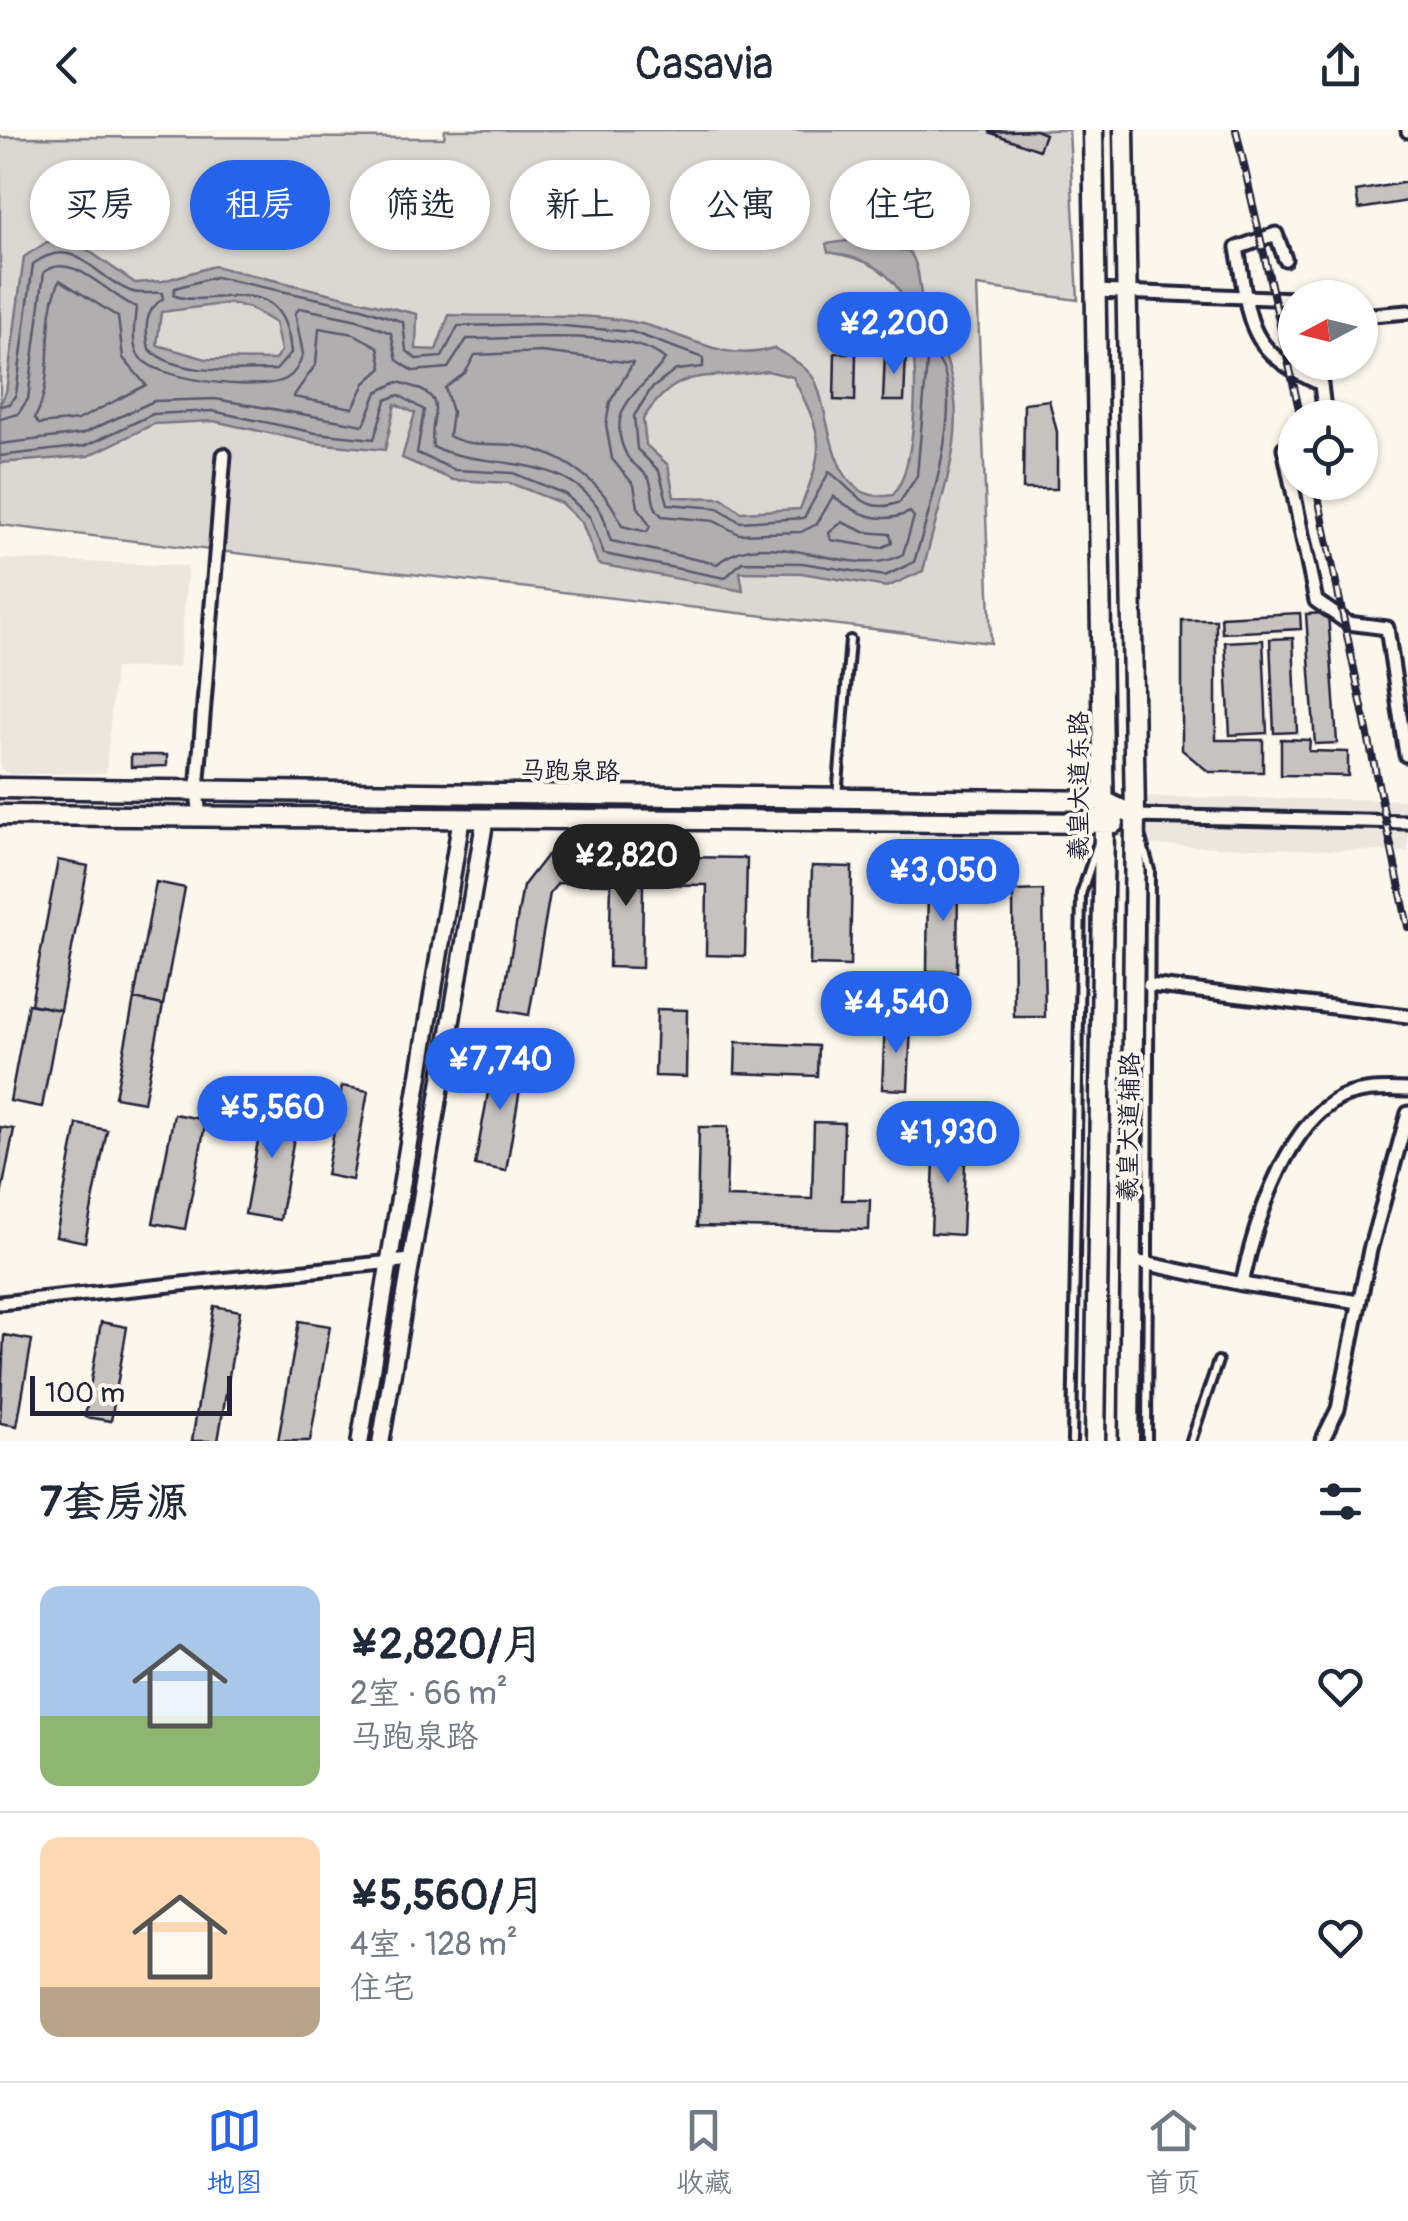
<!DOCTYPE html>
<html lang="zh">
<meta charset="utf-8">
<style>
body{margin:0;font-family:Pangolin,"LXGW WenKai TC",sans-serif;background:#f6f6f7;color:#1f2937;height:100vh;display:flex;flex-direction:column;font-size:38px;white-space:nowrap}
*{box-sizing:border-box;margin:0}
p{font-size:32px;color:#747a83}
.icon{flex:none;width:55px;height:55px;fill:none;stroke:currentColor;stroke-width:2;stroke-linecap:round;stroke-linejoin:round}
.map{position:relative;height:1311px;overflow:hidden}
.details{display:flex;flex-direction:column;background:#fff;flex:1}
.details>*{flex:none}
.top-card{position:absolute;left:30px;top:30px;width:1350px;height:90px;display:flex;gap:20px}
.needle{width:65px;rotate:263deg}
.fabs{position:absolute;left:1278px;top:150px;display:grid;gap:20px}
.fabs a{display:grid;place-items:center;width:100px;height:100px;border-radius:50%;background:#fff;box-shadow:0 2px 8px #0004;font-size:50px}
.scale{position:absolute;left:30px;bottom:25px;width:202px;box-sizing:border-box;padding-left:10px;border:5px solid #22223b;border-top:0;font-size:28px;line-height:35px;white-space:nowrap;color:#22223b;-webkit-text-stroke:8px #fbf7ec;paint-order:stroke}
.price{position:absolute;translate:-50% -85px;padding:0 22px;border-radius:35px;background:#2563eb;color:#fff;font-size:32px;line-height:65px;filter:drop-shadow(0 2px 5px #0008)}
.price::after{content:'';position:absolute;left:50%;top:60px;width:30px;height:22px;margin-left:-15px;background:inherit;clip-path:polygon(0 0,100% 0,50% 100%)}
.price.current{background:#222;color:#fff}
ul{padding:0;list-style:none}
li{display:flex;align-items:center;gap:30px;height:250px;padding:0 40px}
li+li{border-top:2px solid #e0e1e3}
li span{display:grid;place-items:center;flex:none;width:280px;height:200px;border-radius:20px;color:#555}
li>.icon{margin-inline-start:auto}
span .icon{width:120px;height:120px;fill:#fffc;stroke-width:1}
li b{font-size:42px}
h2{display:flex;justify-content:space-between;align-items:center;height:120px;padding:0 40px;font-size:42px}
.pill{padding:0 35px;border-radius:45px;background:#fff;box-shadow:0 2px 8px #0004;font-size:35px;line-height:90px}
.pill.current{background:#2563eb;color:#fff}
header{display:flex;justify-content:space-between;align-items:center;height:130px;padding:0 40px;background:#fff;font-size:45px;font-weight:600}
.tabs{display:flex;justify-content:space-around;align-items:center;height:140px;border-top:2px solid #e0e1e3;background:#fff;font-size:28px;color:#747a83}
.tabs a{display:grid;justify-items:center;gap:5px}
.tabs .current{color:#2563eb}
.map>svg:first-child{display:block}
.built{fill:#ebe7df}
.green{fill:#dbd8d3;stroke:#7e7d87;stroke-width:2.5}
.water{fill:#b1aeb0;stroke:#787681;stroke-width:2.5;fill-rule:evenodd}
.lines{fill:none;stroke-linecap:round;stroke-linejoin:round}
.shore{stroke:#5b5a6a;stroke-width:2.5}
.building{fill:#c6c2c0;stroke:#22223b;stroke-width:2.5}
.lane-casing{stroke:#22223b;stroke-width:14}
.street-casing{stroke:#22223b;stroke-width:19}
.secondary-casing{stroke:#22223b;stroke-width:22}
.primary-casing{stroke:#22223b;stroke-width:25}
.lane{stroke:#fbf7ec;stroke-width:6}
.street{stroke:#fbf7ec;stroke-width:11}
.secondary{stroke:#fbf7ec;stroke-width:15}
.primary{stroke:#fbf7ec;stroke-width:18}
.rail-casing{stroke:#22223b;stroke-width:8}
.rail{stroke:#fbf7ec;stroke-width:4;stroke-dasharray:11;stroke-linecap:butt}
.labels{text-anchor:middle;stroke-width:8;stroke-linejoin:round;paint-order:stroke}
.street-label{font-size:25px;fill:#22223b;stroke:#fbf7ec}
</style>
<header><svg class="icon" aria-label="back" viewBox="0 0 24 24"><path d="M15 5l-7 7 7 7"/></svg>Casavia<svg class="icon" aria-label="share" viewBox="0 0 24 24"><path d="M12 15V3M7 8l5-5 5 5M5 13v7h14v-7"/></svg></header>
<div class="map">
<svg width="1408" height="1311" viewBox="0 0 1408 1311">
<rect width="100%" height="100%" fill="#fbf7ec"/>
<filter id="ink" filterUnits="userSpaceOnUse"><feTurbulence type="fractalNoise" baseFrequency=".01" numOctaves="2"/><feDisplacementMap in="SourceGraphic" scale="20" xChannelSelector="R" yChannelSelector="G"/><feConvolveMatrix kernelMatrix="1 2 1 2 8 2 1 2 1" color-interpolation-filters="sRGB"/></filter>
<g filter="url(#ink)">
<path class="built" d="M0,429L188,436L179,537L115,538L106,643L10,644L0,639Z
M1144,667L1408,670V722L1146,715Z"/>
<path class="green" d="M445,0H1069L1078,170L977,156L991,513L0,395V7L444,8Z"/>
<path class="water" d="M860,109L893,112L899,120L909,121C924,142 916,166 928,187C981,286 946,341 923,441L887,457L801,443L740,442L743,461L598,434L582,393L561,373L510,353L453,350L402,328L415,283L395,274L385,320L315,313L213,291L154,294L88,326L0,333V274L6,262L24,127L47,112H76L135,153L163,151L214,136L417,184L416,219L436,220L449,185C510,188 572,181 633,192C683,201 722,235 774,218C789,227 809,237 816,253C832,290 829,377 893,365C921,333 921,199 900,162C884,134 856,127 828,122L826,114ZM230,173L250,178L275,193L281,221L275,230L206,229L157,215L161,182ZM767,241L793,247C824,309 826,315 800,379L741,382L722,368L674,367L668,335L646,315L643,289C681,231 708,252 767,241Z"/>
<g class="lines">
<path class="shore" d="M60,150L118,187L123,228L146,255L78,290L39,294L35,288C57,247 40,192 60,150Z
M319,198L354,204L378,217L382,238L365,253L353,278L293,267L316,234Z
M541,222L633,233L610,272L606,294L612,329L634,355L638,377L650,396L647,402L622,396C605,352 560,321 512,315C491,313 468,317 449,306L452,282L445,258L465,243L475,225Z
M0,276L10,274L16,264L33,134C75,103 93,147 130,161C139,165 152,162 162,163L163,169C144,180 145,199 149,219C179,247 237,240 276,240L291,223C284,132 213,182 173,165L175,158L215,147L362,178L403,192L406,220L416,229L442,227L458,196L541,194L632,202L703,228V237L676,240L651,259L634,286L637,319L659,341L668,374L718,378L740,392L804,388L829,342C853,358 864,387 900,372L917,346L928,221C975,245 926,393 914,432L885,446L802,433L742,432L725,448L604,424L590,387L565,364L513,343L455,340L417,323L424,280L399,265L386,270L374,309L316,303L212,281L153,284L85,316L0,326
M0,289L18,284L28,269L44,142C73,120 108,166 136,177C135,191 131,210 137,223C149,251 261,262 286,249C295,244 300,234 303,224L295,183L300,178L358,190L391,203L397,230L413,241L448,238L467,209C517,210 627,197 665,229C646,259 601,276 627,326C632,335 644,340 649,349C655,363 649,374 662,386L714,391L739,404L801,402L817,394L833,366C857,384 880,396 910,382L914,387L903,424C854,454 768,390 717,434L611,411C607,402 606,390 601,382C567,322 485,340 433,317C427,281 456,267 398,252L377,262L364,295L215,269L154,271L82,304L0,314
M842,392L864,402L890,404L892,413L881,418L831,410L829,403Z"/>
</g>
<path class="building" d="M1035,0L1045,4L1039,20L989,2Z
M1408,52V71L1359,79L1356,61Z
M45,56L59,59L52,95L37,91Z
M835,223H856L855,271L834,270Z
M885,223L906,224L904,271H883Z
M1049,270L1057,302V359H1023L1024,273Z
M1300,483L1301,499L1222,503L1221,487Z
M1328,483L1337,613L1315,614L1306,484Z
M1182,490H1216V610H1263V642H1209L1182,620Z
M1293,508L1297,602L1274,603L1270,509Z
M1263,510L1267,603L1230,605L1225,512Z
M1281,609L1310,610L1309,621L1348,622V646L1281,645Z
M131,625H167V636L131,637Z
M547,725L747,728L745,826L706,825L707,755L643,754L642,838L609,837L611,754L558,753L550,763L529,885L501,880L523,756Z
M58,730L88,736L60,880L31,874Z
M812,736L852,737L850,836L810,835Z
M928,746H958L957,842L927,841Z
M156,752L185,758L163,875L134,869Z
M1043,760L1045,887H1014L1013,761Z
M134,869L163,875L144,972L115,967Z
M28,874L60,880L42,977L10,971Z
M657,879L687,880L686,947L655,946Z
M885,893L911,894L908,960L882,959Z
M736,912L818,916L817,946L735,943Z
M495,924L525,930L506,1041L475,1035Z
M342,956L368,961L352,1050L326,1045Z
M265,971L299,977L280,1090L245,1084Z
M174,984L206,990L185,1099L153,1093Z
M814,992L844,993L842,1070H870L869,1100L697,1096L699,997H728L726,1067L812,1069Z
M77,994L107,1000L85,1112L56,1106Z
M0,997L14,999L0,1071Z
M935,1007L966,1009L962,1105L931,1103Z
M214,1176L240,1181L218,1311H192Z
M299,1191L330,1196L310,1311H278Z
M101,1192L127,1197L111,1291L85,1287Z
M4,1205L32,1210L17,1296L0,1293Z"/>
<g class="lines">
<defs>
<path id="lane" d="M837,667L850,510
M1141,708L1150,740L1147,1311
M1072,1311L1081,764L1097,716
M1191,1311L1218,1231"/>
<path id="street" d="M1408,0V1
M1285,129L1276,104L1237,118C1251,194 1244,219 1321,254L1325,288
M1096,161L1295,169
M1360,186L1408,182
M1295,311L1284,318L1316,471L1348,493L1387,498L1406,625
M1135,686L1408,692
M200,687L197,661L224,325
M1149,855L1408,886
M1130,1130L1242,1154L1359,1172
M1242,1154C1254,1098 1282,1005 1333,972C1354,958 1384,959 1408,960
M0,1173L411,1130
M1322,1311L1338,1279L1370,1120L1408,983"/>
<path id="secondary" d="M360,1311L461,690
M381,1311L485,690"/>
<path id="primary" d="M1093,0L1104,696L1095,1311
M1124,0L1135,686L1129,1311
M0,658L1104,671L1135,686
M0,685L1114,693"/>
</defs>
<use href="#lane" class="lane-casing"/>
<use href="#street" class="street-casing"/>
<use href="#secondary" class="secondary-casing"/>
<use href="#primary" class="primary-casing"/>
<use href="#lane" class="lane"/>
<use href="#street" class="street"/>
<use href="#secondary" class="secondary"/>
<use href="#primary" class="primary"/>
<defs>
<path id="rail" d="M1236,0L1301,288
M1315,352L1408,797"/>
</defs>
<use href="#rail" class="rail-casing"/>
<use href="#rail" class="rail"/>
</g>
</g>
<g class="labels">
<g class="street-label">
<text transform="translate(570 640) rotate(1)" y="9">马跑泉路</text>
<text transform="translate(1078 656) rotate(-90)" y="9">羲皇大道东路</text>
<text transform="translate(1128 997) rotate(-89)" y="9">羲皇大道辅路</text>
</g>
</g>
</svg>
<div class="fabs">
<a><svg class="needle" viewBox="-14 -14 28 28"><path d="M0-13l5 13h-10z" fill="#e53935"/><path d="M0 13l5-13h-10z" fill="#747a83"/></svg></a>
<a><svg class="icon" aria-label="locate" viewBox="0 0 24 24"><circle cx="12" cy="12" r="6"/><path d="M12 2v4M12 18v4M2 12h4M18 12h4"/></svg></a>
</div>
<div class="scale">100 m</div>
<b class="price" style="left:894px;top:247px">¥2,200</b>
<b class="price current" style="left:626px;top:779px">¥2,820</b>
<b class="price" style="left:943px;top:794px">¥3,050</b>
<b class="price" style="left:896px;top:926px">¥4,540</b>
<b class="price" style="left:500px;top:983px">¥7,740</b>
<b class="price" style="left:272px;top:1031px">¥5,560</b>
<b class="price" style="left:948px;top:1056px">¥1,930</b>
<div class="top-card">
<a class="pill">买房</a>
<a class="pill current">租房</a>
<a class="pill">筛选</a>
<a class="pill">新上</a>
<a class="pill">公寓</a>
<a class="pill">住宅</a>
</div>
</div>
<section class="details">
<h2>7套房源<svg class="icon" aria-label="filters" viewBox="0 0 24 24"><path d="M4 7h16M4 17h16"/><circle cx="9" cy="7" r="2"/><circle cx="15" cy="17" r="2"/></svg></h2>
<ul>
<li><span style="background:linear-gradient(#a9c7e8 65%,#8fb573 0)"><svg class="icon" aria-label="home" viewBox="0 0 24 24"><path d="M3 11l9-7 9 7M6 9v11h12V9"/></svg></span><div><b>¥2,820/月</b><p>2室 · 66 m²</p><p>马跑泉路</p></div><svg class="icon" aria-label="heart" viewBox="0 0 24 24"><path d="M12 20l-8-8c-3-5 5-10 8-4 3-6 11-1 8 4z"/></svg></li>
<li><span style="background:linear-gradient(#ffd9b3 75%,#b9a48a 0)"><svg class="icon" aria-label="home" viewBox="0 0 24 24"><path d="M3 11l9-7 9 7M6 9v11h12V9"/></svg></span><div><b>¥5,560/月</b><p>4室 · 128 m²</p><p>住宅</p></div><svg class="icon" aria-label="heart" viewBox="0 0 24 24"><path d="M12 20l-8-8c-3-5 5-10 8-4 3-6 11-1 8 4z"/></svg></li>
</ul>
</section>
<nav class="tabs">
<a class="current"><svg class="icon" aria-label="map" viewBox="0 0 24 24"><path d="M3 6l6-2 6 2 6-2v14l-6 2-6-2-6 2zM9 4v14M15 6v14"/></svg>地图</a>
<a><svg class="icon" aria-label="saved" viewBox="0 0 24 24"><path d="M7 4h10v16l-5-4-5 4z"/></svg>收藏</a>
<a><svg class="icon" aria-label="home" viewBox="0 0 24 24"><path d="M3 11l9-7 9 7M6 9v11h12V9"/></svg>首页</a>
</nav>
